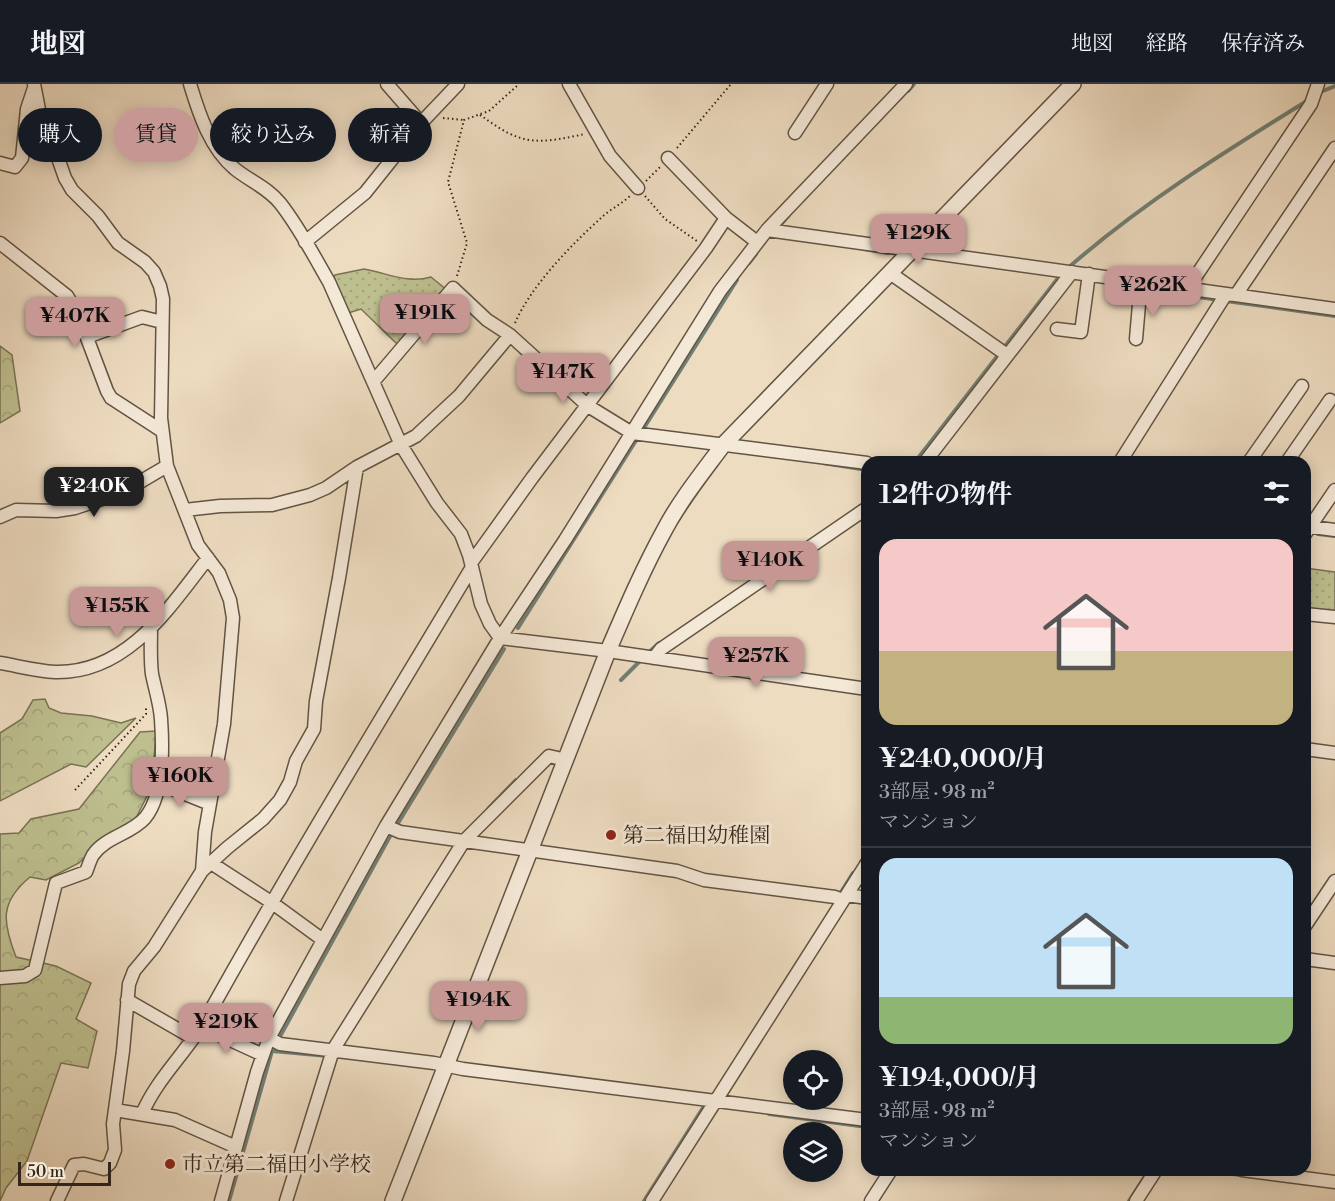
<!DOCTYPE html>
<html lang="ja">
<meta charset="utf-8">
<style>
body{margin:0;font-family:"Libre Bodoni","Noto Serif JP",serif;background:#242831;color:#f1f3f6;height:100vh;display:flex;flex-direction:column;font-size:22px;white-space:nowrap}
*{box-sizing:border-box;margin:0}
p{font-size:20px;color:#9ea1a6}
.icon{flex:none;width:33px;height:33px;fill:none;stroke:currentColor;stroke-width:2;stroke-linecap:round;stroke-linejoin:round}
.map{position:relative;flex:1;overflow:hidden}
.panel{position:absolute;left:861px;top:372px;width:450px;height:720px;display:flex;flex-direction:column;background:#171b24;border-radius:18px;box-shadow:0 3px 15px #0003}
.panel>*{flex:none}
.top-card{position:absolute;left:18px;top:24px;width:570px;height:54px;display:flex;gap:12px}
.tools{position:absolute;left:783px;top:966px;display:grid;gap:12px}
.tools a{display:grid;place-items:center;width:60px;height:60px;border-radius:50%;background:#171b24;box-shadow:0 3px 15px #0003;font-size:30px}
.scale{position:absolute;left:18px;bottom:15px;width:93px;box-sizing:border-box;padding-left:6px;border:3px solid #342719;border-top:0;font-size:16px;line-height:21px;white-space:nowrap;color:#342719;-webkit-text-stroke:4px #f4e8d7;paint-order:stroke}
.price{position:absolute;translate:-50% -51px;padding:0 14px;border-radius:12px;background:#c59692;color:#111;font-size:20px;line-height:39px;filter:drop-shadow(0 2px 3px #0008)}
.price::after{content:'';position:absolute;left:50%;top:36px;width:18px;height:14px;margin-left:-9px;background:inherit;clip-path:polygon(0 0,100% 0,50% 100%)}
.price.on{background:#222;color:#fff}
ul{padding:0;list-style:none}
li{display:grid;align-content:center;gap:12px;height:318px;padding:0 18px}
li+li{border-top:2px solid #363941}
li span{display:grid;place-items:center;height:186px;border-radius:18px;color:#555}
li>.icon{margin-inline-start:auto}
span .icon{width:108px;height:108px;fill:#fffc;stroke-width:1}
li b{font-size:26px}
h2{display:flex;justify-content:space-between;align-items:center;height:72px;padding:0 18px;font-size:26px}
.pill{padding:0 21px;border-radius:27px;background:#171b24;box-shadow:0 3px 15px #0003;font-size:21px;line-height:54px}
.pill.on{background:#c59692;color:#111}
header{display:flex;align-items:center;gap:36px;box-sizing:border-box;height:84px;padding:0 30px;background:#171b24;border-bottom:2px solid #363941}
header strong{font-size:28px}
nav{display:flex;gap:33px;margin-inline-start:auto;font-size:21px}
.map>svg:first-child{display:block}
.forest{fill:url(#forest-crowns);stroke:#797354;stroke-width:1.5}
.park{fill:url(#park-dots);stroke:#797354;stroke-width:1.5}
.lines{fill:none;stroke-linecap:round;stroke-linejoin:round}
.stream{stroke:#718076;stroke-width:4}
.minor-casing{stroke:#625443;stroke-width:15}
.tertiary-casing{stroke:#625443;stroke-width:18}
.path{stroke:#342719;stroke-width:2;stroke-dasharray:1.5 3;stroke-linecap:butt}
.minor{stroke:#f4e8d7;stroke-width:12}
.tertiary{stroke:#f4e8d7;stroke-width:15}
.poi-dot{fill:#8f2418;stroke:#f4e8d7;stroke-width:2}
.labels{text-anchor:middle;stroke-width:6;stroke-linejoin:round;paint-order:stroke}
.poi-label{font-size:21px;fill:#342719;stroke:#f4e8d7;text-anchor:start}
</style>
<header>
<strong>地図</strong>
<nav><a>地図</a><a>経路</a><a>保存済み</a></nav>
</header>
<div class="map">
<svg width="1335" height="1117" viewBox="0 0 1335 1117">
<defs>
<pattern id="forest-crowns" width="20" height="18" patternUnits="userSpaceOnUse" patternTransform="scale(1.5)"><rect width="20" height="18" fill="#bebf8f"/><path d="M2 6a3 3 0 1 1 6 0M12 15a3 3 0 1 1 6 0" fill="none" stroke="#a4a47b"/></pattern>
<pattern id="park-dots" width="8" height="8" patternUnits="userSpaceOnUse" patternTransform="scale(1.5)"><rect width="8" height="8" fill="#bebf8f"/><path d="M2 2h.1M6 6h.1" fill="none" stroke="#a4a47b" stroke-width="1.8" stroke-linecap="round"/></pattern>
</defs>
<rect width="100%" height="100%" fill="#eedcc1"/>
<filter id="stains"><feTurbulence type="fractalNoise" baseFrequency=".00333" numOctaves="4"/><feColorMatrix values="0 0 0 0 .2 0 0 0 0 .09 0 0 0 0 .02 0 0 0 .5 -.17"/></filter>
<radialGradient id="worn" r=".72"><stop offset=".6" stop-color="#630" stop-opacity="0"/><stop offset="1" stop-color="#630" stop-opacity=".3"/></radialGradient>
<path class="forest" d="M0,262L12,271L20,327L0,339Z
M45,615L49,624L61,629L92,632L121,639L136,634L86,683L71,680L0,717V649L22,635L33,616Z
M156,647L152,702L135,736L105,753L79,779L46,796L30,793C0,818 2,837 16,873L56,882L91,899L76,935L97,947L88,984L61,979L27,1077L6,1104L0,1117V750L19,749L31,735L79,725L140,648Z"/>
<path class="park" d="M364,185C387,189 408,200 431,193L447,206L398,261L361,225L348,229L333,195L335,191Z
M1305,484L1335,488V527L1305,524Z"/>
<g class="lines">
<path class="stream" d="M908,7L914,0
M1318,9L1335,2
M778,144L789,131
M864,165L888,169
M749,179L756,170
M1068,184C1142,119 1226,67 1310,15
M1143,205L1219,216
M1226,217L1335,232
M915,378L1062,189
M823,379L867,386
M1318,450L1335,452
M518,544L737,196
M647,570L659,559
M621,596L642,575
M488,725L516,696
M861,778L867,769
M838,813L853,789
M272,967L328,972
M769,1030L867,1043
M1205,1086L1240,1091
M229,1117L272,967L389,754L504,565
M644,1117L706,1019
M1129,1117L1149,1086"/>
<defs>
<path id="minor" d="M34,0L42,41L51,54L65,94L72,106L98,132L118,159L145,178L154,188L160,202L163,215L161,334L167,382L198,461L219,489L230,516L233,534L224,640L205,748L202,787L154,863L134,887L129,900L123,967L113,1040L115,1066L110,1079L104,1085L84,1080L74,1081L57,1117
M190,0C199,30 210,64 235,85C250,97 268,104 280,119C299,143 314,172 329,198L401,361L437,419L461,450L469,471L481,520L490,540L500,554L608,567L867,605
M387,0L421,39
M569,0L610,72L638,104
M795,49L827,0
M668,74L726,134L757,158
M0,79L15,83L22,74L27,25L34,4
M767,146L1335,225
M305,158L365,109L421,39L458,0
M0,159L67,212L78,230L107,307L111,314L162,347
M890,189L1007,271
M1188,204L1311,20L1318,0
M1236,211L1335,64
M1057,245L1081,248L1089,190
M87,253L142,233L162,238
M1136,255L1141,197
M373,298L453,204L487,236L510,251L588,322L632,349L867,379
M925,378L1072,188
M1120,378L1226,210
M1249,378L1302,302
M1287,378L1330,316
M185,426L220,422L272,421L310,411L326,404L357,383L416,352L459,312L510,251
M0,433L16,426L56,427L75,424L123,408L167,382
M1305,442L1335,446
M1305,450L1335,406
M471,479L532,394L706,164L726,134
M1305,530L1335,533
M654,574L661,565L867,424
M0,579C18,582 37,587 55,588C127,590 169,524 208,474
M1305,665L1335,669
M160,700L210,720
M386,742L400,748L677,787L704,796L835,813L843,816
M211,779L271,818L323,856
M202,787L227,764L263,735L280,716L290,698L296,677L314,645L316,617L339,494L357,383
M847,811L867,814
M1305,842L1335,797
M1305,875L1335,879
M0,894L25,892L35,886L56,799L86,788C88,783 90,776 93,771C105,753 131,750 145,734C164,711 163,663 161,635C160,620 155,605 152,590C150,575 151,559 151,544
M127,916L193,954
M202,943L263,971
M269,954L280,960L434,979L463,985L867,1036
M115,1026L175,1036L236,1063
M142,1030C157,994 188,967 207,933C292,780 383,632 472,483
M1242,1086L1335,1098
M221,1117L257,988L269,954L386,742L500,554L565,456L720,207L767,146L906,0
M286,1117L333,966L464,757L549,672L566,676
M652,1117L867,779
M871,1117L891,1086
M1136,1117L1156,1086"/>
<path id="tertiary" d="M393,1117L608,567C626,525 643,485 665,445C681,415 703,388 723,361L1073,0"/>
</defs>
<use href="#minor" class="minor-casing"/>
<use href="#tertiary" class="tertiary-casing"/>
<path class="path" d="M480,31C492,39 505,49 518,53C538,61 565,54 585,50
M443,34L464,36
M677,64L731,0
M646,97L661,82
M645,112L665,135L697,157
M457,192L467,159L448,98L464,36L489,27L519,0
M515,239C531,202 571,161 601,134C610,125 622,120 631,111
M75,706L146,630V623"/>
<use href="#minor" class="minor"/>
<use href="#tertiary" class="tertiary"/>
</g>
<g class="poi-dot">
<circle cx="611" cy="751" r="6"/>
<circle cx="170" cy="1080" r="6"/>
</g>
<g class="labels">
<g class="poi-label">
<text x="623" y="758">第二福田幼稚園</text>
<text x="182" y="1087">市立第二福田小学校</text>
</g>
</g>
<rect width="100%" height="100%" filter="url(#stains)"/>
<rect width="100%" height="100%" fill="url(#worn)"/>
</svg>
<div class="tools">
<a><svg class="icon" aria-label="locate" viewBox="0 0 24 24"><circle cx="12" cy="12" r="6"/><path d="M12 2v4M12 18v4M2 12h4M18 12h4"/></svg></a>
<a><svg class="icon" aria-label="layers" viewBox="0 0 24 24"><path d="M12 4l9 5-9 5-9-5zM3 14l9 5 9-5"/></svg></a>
</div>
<div class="scale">50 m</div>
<b class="price" style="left:918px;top:181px">¥129K</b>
<b class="price" style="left:1153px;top:233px">¥262K</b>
<b class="price" style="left:425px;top:261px">¥191K</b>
<b class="price" style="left:75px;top:264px">¥407K</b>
<b class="price" style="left:563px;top:320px">¥147K</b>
<b class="price on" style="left:94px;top:434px">¥240K</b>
<b class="price" style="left:770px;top:508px">¥140K</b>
<b class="price" style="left:117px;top:554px">¥155K</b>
<b class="price" style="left:756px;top:604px">¥257K</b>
<b class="price" style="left:180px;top:724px">¥160K</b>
<b class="price" style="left:478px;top:948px">¥194K</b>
<b class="price" style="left:226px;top:970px">¥219K</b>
<div class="top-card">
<a class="pill">購入</a>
<a class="pill on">賃貸</a>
<a class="pill">絞り込み</a>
<a class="pill">新着</a>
</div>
<section class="panel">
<h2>12件の物件<svg class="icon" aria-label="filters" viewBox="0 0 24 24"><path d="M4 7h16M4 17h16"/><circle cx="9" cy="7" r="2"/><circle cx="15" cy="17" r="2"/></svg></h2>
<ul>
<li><span style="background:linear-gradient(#f6c9c9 60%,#c2b280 0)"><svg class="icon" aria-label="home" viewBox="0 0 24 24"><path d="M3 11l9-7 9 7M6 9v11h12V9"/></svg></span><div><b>¥240,000/月</b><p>3部屋 · 98 m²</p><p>マンション</p></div></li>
<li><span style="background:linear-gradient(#bfe0f5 75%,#8fb573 0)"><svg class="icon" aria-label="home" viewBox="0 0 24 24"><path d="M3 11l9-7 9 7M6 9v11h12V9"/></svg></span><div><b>¥194,000/月</b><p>3部屋 · 98 m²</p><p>マンション</p></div></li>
</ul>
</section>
</div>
